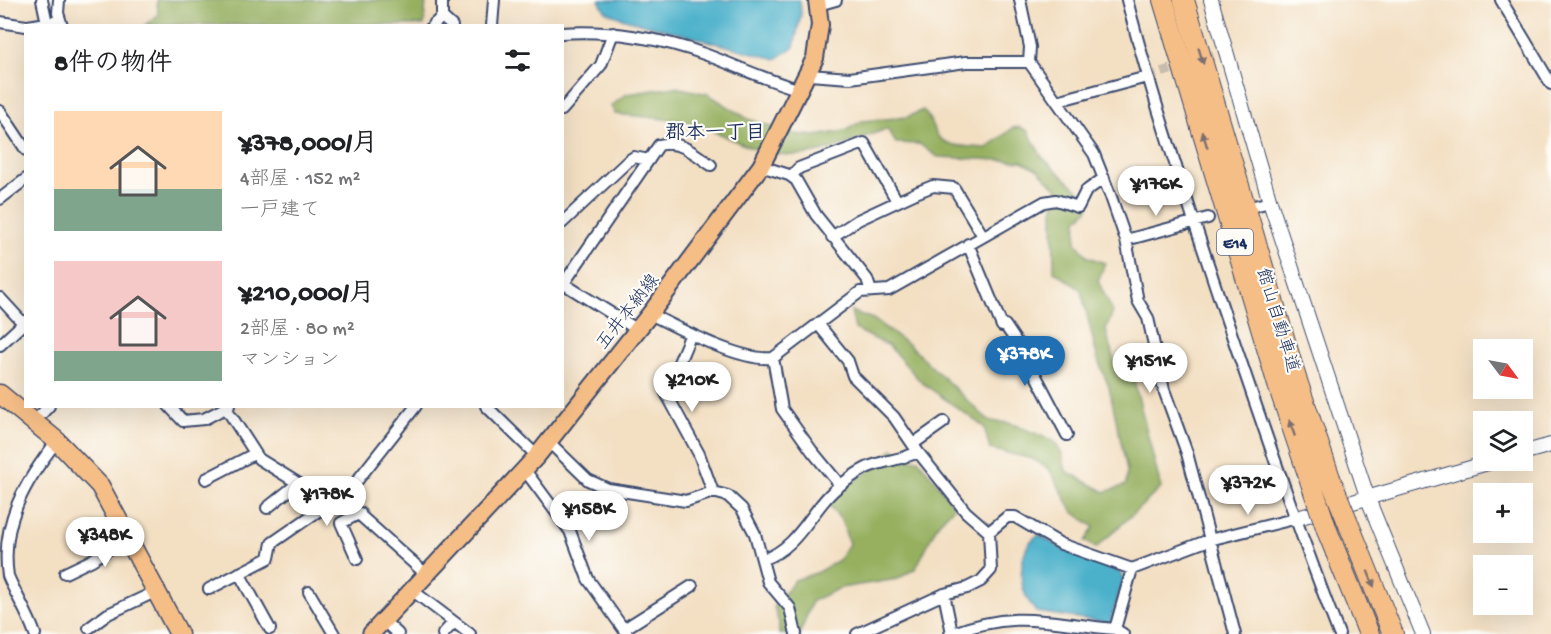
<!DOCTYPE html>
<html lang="ja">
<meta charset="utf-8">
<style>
body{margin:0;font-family:"Gochi Hand","Klee One",sans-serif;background:#f2f2f2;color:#202124;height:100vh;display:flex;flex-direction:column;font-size:22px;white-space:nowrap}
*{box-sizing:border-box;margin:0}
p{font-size:20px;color:#757577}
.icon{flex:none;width:33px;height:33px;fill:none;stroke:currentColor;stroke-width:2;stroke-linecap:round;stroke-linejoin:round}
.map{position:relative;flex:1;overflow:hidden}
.sheet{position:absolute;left:24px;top:24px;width:540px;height:384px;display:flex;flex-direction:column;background:#fff;border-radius:0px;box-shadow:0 6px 24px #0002}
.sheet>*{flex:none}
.needle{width:39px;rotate:122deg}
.fabs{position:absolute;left:1473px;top:339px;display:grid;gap:12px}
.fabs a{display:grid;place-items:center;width:60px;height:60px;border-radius:0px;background:#fff;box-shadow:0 6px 24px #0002;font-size:30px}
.price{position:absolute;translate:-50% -51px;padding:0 14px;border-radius:21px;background:#fff;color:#222;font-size:20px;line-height:39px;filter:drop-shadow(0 2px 3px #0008)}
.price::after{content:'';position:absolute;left:50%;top:36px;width:18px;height:14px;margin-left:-9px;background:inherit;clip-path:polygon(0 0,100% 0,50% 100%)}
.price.selected{background:#1f6fb2;color:#fff}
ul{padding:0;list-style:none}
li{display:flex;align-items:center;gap:18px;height:150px;padding:0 30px}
li span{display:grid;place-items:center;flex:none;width:168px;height:120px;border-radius:0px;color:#555}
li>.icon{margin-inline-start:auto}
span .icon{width:72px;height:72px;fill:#fffc;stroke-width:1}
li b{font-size:26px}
h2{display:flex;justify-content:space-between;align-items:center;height:72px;padding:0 30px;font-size:26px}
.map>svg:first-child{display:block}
.forest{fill:#96b061;stroke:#587060;stroke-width:1.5}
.water{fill:#4cb1cb;stroke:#347094;stroke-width:1.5}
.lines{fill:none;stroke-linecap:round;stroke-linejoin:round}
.minor-tunnel{stroke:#c8bcae;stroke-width:10;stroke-dasharray:10 5;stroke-linecap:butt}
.minor-casing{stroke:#3b496d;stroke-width:14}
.tertiary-casing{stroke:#3b496d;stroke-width:16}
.primary-casing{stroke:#3b496d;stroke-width:20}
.trunk-casing{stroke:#3b496d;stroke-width:21}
.motorway-casing{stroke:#3b496d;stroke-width:22}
.minor{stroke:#fff;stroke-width:10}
.tertiary{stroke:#fff;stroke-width:14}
.primary{stroke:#f6be87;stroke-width:16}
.trunk{stroke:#f6be87;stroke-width:18}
.motorway{stroke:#f6be87;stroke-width:20}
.motorway-bridge-casing{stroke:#3b496d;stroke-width:22;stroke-linecap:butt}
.motorway-bridge{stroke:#f6be87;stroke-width:20}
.oneway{fill:#7e6f70}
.labels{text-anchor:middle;stroke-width:4.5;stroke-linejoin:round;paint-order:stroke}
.shield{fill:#fdfcf7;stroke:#5f6c8c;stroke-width:1.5}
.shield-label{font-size:16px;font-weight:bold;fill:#1b2f5e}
.street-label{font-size:18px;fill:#1b2f5e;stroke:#fdfcf7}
.neighbourhood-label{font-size:20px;font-weight:bold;fill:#1b2f5e;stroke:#fdfcf7}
</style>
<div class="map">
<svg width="1551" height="634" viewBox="0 0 1551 634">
<rect width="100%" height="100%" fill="#fdfcf7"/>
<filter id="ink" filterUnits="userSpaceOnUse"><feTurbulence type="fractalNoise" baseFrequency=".0167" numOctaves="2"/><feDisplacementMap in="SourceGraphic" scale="12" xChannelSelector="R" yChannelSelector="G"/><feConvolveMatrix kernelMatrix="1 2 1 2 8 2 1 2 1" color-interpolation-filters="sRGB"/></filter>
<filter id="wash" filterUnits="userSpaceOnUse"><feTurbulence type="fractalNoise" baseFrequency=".008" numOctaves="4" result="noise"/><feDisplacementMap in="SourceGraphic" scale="24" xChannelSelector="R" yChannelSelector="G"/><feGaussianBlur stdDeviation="1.35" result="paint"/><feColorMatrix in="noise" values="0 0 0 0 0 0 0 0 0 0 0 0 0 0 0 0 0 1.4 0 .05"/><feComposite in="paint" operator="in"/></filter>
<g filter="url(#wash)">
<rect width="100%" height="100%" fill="#f3dfc2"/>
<path class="forest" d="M157,0H426L424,25H145L158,15Z
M675,87L708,94L748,119L794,134L815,136L845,131L862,121L907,117L923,110C931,118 931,126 937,135C947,149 972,146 987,148L1013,128L1020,127L1028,131L1042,157L1088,199V209L1077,220L1076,243L1088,257L1105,263L1098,281L1113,312L1106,330L1117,373L1133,376L1161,488L1096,548L1085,541L1094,527L1073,512L1049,469L1033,459L990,449L984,427L921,382L889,346L855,329L851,311L873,319L909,345L989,421L1010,423L1054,441L1062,454L1066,471L1105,492L1126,485L1127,470L1109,387L1098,360L1081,290L1054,271L1053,210L1059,191L1037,169L1022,161L938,157L919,144L896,143L887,129C856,139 822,157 789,155C754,154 733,138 702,127C675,118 644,117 615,114L611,106L627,94Z
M893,449L910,460L918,459L955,506L938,524L916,568L898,579L840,588L812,601L800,634H779V623L774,607L795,580L816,573L839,560L849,544L842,521L829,505L831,497L869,471Z"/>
<path class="water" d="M599,0H800L801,14L794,47L776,59L621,18L605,11Z
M1039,535L1064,550L1120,572L1123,580L1110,623L1036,612C1033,607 1028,602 1026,596C1018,579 1020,544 1039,535Z"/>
</g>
<g filter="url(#ink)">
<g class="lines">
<path class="minor-tunnel" d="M1147,77L1227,51"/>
<defs>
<path id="minor" d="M42,0L47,23
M59,0L58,13L62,26
M1020,0L1030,47L1029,62L1094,154L1111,197L1126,240L1138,301L1148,318L1164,390L1187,453L1235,634
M1127,0C1153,101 1187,200 1220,300C1258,412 1296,524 1339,634
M1501,0L1551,84
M818,5L836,0
M442,17L452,26
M0,22L26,26
M28,26L59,21
M432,26L442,17V0
M492,26L494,0
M562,33C609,30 662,38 707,55C739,67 768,81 801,90
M809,75L850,78L966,62H1029
M1057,101L1147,77
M562,110L601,65L613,33
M0,111L26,150
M761,166L789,175L796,180L816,215L867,279L871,291
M791,176L799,168L864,143L897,201
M0,199L26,179
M1250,207L1270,202
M562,223L628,161L634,157L649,160
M832,237L858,220L918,192L933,186L954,188L983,236
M1126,240L1208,218
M968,244L1002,326
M564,284L638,330
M562,286L659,145C679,139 695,154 711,165
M0,298L23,323
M650,314C680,329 741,362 773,358L860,292L889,290L1044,202L1056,200L1078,207L1086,191L1104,178
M818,324L848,361L853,376L894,417L918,452L966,512L989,532L991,570L981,581L967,588L944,594L857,634
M1005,325L1025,355L1067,435
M691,334L666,393L699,454L713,492
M0,345L26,321
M773,358L782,409L812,451L840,485
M169,406L183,421L204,419L229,406
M486,406L537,456
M226,408L259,459L330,503L344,501
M34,422L49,406
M549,442L588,480L608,489L686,501L713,492L728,496L742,509L755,534L768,582L790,608L796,634
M913,444L944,422
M524,469L570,531L588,579L627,634
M206,479L254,454
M344,501L349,491L416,406
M344,501L428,576
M267,508L297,484
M989,532L1007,517H1015L1061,544L1132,569L1209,540L1294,519
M357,559L341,523L360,513
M764,559C801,547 813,504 842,484C851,477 863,468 874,465C889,460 903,459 918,452
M65,573L92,560L129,536
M239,573L270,629
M209,589L269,558L272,543L330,503
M413,591L470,634
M309,592L334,634
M944,594L952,633
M384,621L398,634
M89,628L108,614L157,591
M624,629L692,586
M1115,629L1132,569
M35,634C28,614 16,595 8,576C0,523 26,480 57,441
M443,634L454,622
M950,634C1018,609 1048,623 1115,629L1123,634"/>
<path id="tertiary" d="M1211,0L1270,202L1368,499L1423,634
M1522,453L1551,445
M1294,519L1498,460"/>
<path id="primary" d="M371,634L537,456L650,314L761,166L815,58L820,25L817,0"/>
<path id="trunk" d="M0,394L57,441L100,486L179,634"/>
<path id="motorway" d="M1163,0L1278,385L1311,483
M1184,0L1296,378L1330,478
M1349,525L1393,634
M1328,533L1369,634"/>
</defs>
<use href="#minor" class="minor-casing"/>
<use href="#tertiary" class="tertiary-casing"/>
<use href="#primary" class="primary-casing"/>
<use href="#trunk" class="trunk-casing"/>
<use href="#motorway" class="motorway-casing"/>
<use href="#minor" class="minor"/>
<use href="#tertiary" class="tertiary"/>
<use href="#primary" class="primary"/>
<use href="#trunk" class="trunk"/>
<use href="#motorway" class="motorway"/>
<defs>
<path id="motorway-bridge" d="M1330,478L1349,525
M1311,483L1328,533"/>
</defs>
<use href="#motorway-bridge" class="motorway-bridge-casing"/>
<use href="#motorway-bridge" class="motorway-bridge"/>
</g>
<defs><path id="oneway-solid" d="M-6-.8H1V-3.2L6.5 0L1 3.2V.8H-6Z" transform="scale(1.5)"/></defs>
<g class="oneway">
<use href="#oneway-solid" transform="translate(1201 56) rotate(73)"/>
<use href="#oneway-solid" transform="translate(1205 140) rotate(-107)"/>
<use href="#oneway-solid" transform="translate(1292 428) rotate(-109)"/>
<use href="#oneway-solid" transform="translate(1371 579) rotate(68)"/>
</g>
</g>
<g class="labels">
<rect class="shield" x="1217" y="229" width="36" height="26" rx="4.5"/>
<g class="shield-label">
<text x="1235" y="248">E14</text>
</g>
<g class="street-label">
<text transform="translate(627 311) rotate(-52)" y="6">五井本納線</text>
<text transform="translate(1279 320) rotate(73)" y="6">館山自動車道</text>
</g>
<g class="neighbourhood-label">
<text x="715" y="138">郡本一丁目</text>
</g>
</g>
</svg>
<div class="fabs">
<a><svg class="needle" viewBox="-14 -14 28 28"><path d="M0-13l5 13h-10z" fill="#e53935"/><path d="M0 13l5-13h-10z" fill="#757577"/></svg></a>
<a><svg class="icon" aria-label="layers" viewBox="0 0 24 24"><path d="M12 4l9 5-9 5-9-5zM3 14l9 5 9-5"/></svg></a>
<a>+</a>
<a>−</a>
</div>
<b class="price" style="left:1156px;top:217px">¥176K</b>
<b class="price selected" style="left:1025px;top:387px">¥378K</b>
<b class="price" style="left:1150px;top:394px">¥151K</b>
<b class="price" style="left:692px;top:413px">¥210K</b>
<b class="price" style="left:1248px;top:516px">¥372K</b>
<b class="price" style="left:327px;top:527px">¥178K</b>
<b class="price" style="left:589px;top:542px">¥158K</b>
<b class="price" style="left:105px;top:568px">¥348K</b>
<section class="sheet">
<h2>8件の物件<svg class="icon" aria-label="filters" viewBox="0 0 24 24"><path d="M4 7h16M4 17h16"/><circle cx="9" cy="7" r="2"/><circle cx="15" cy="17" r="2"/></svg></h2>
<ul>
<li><span style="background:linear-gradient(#ffd9b3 65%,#7fa58c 0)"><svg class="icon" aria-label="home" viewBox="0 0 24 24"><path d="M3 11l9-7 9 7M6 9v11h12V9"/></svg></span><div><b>¥378,000/月</b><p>4部屋 · 152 m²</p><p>一戸建て</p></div></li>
<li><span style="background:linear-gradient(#f6c9c9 75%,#7fa58c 0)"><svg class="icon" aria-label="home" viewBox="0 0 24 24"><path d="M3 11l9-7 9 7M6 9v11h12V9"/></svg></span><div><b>¥210,000/月</b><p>2部屋 · 80 m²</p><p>マンション</p></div></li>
</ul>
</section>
</div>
